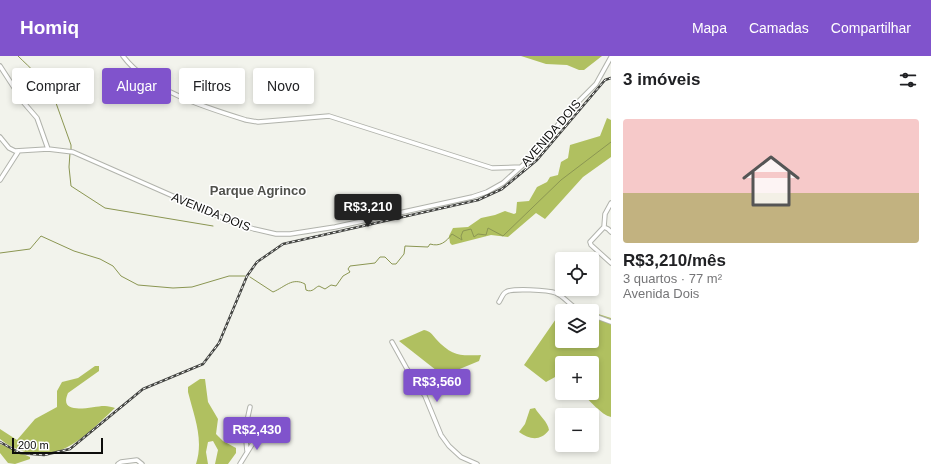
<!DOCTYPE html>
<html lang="pt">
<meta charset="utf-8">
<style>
body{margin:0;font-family:Helvetica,sans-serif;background:#f6f6f6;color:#202124;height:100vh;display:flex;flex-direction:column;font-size:15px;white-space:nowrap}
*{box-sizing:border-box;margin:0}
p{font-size:13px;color:#757577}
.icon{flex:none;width:22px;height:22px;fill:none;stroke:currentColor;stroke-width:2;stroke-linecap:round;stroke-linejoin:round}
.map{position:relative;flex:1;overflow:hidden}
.panel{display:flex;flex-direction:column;background:#fff;width:320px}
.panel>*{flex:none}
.banner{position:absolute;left:12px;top:12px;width:380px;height:36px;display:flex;gap:8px}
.fabs{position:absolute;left:555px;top:196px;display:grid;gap:8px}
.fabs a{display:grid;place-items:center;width:44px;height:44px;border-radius:4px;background:#fff;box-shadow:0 2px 6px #0003;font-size:20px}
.scale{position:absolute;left:12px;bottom:10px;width:91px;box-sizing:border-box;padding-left:4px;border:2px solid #0d0d0b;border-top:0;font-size:11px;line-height:14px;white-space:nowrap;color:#0d0d0b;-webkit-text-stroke:3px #fff;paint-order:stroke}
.price{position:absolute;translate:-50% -34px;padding:0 9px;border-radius:4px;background:#8053cc;color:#fff;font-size:13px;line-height:26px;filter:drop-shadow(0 1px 2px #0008)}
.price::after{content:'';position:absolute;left:50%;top:24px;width:12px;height:9px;margin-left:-6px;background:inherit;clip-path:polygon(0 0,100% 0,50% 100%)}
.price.on{background:#222;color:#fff}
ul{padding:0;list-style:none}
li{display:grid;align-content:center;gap:8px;height:212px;padding:0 12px}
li+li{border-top:1px solid #e0e0e0}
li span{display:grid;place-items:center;height:124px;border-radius:4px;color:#555}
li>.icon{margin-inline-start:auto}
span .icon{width:72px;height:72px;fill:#fffc;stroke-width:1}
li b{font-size:17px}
h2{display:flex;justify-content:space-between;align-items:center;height:48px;padding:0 12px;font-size:17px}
.tag{padding:0 14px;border-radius:4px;background:#fff;box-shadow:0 2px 6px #0003;font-size:14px;line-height:36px}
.tag.on{background:#8053cc;color:#fff}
header{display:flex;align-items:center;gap:24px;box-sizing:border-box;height:56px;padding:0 20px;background:#8053cc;color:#fff}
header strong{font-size:19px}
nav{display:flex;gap:22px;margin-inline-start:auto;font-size:14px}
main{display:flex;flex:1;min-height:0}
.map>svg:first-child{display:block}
.forest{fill:#b0c060}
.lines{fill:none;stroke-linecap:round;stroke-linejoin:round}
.stream{stroke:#8b9652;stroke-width:1}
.minor-casing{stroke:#b1b3ac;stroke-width:5.5}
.minor{stroke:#fff;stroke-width:3.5}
.rail-casing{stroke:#424340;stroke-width:2.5}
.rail{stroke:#fff;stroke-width:1;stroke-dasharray:3;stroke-linecap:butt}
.labels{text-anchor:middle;stroke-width:3;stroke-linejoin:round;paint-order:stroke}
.street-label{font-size:12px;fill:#0d0d0b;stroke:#fff}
.neighbourhood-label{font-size:13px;font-weight:bold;fill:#50514c;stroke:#fff}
</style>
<header>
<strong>Homiq</strong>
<nav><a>Mapa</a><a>Camadas</a><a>Compartilhar</a></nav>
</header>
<main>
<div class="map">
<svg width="611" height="408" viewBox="0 0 611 408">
<rect width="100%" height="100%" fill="#f2f3ec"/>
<path class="forest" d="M521,0H602L584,14H579L567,9L546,8Z
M607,62L611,64V101L583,121L545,163L536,157L508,181L491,179L452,189L450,187L449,180L453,172L468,171L481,162L495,159L505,155L514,158L516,157L517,146L529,145L537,131L547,126L550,121L558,119L561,106L568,102L570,89L600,80Z
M567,247L575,252L587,255H562V285H592V256L611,262V361C601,359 590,344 581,337H592V307H562V320H557L546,326L524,309Z
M424,274C430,275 432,278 436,283C452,300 459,300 481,299L479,305L450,317L441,318L399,285Z
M95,310H99V315L68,337C57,362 96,349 105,350C108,350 112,351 115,352C90,375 63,407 25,396C16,393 7,389 0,383V373L17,384L35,363L57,351V335L62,326L78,322Z
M200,323H205L208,346L218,363L216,378L223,385L236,392V397L228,408H215L218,394L213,385L208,386L206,396L208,408H196C204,383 194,360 188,336V331Z
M535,352C539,359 548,366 549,374C540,386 529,383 519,376L525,368L530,353Z
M0,388L30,401V403L15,408L8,407L0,397Z"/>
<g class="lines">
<path class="stream" d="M18,0C25,7 30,11 36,18C44,27 47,39 56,47L71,89V94
M70,97L69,111L71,130L105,152L213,170
M0,197L30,193L41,180L74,195L100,203L113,210L121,220L138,229L173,232L192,231L229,220H245
M250,221L273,236C285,231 292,221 305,228L306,234C313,237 315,231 319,230L325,233L331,229L336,230L343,220L350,216L348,213L350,210L375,207L380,201H385L392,208H396L404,198L405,190L428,191L430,188C440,191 446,186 452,178L462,184L461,180L463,175L471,173L474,181L478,178L486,179L488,172L503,180L561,124L611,86"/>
<defs>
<path id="minor" d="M123,0C148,34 207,52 246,64L258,66L329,60L492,112L521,111
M0,10L24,47L37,62L48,93
M0,81L9,92L15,95L48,93L73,96L232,166L254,173L276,178H290L335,171L472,141L487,136L503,127L533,100L569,55L596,28L611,1
M0,124L18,96
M611,147L605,158L604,171L590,186L591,189L611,207
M604,171L608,173L611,176
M499,246C501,243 503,237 506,236C512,232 548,234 556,237C565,241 571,251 581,255
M592,259L611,266
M392,286L407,313L425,340L441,379L449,390L461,401L477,408
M247,395L245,374L250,351
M118,408L121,406L137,404L142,408
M240,408L261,374"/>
</defs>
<use href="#minor" class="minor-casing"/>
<use href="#minor" class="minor"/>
<defs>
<path id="rail" d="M0,386L20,397L44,399L70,393L143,333L203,308L219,287L247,220L257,206L283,188L478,144L502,133L537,104L605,24L611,22"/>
</defs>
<use href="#rail" class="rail-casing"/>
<use href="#rail" class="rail"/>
</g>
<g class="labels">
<g class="street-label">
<text transform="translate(551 77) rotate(-49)" y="4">AVENIDA DOIS</text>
<text transform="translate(211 156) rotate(22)" y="4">AVENIDA DOIS</text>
</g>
<g class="neighbourhood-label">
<text x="258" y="139">Parque Agrinco</text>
</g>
</g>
</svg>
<div class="fabs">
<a><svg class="icon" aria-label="locate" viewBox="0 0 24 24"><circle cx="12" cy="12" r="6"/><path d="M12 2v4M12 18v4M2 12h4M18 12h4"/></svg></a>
<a><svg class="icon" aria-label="layers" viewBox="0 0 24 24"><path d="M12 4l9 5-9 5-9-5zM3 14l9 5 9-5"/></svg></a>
<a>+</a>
<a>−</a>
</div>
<div class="scale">200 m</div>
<b class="price on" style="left:368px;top:172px">R$3,210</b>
<b class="price" style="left:437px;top:347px">R$3,560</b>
<b class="price" style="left:257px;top:395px">R$2,430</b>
<div class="banner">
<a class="tag">Comprar</a>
<a class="tag on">Alugar</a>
<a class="tag">Filtros</a>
<a class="tag">Novo</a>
</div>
</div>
<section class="panel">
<h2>3 imóveis<svg class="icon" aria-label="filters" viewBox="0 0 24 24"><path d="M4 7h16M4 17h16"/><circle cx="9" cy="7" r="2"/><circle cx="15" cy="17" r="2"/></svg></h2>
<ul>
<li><span style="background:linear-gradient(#f6c9c9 60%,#c2b280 0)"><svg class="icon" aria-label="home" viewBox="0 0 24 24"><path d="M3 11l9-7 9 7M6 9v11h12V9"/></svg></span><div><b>R$3,210/mês</b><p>3 quartos · 77 m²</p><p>Avenida Dois</p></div></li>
</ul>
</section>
</main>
